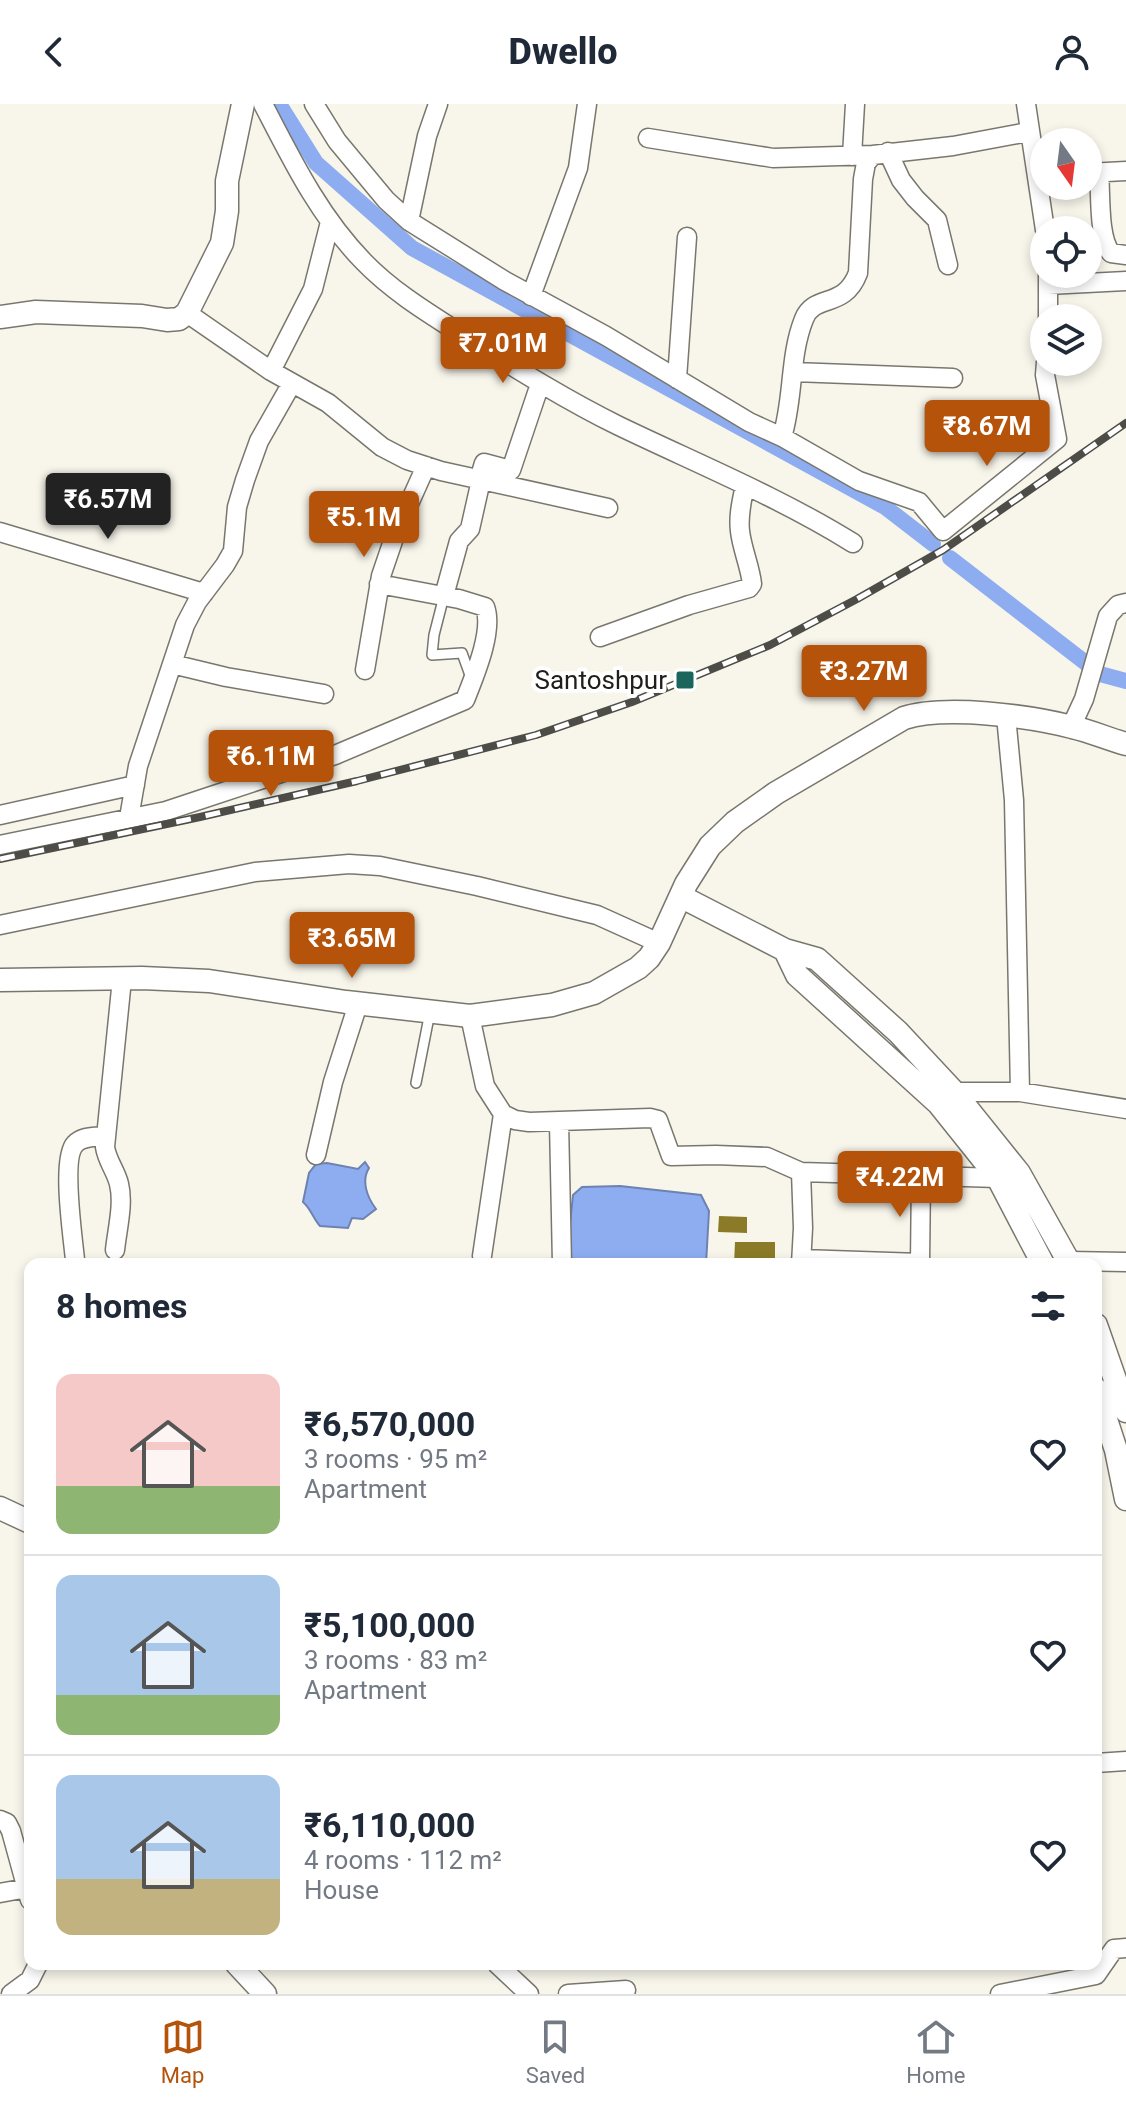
<!DOCTYPE html>
<meta charset="utf-8">
<style>
body{margin:0;font-family:Roboto,sans-serif;background:#f2f2f3;color:#1f2937;height:100vh;display:flex;flex-direction:column;font-size:30px;white-space:nowrap}
*{box-sizing:border-box;margin:0}
p{font-size:26px;color:#747a83}
.icon{flex:none;width:44px;height:44px;fill:none;stroke:currentColor;stroke-width:2;stroke-linecap:round;stroke-linejoin:round}
.map{position:relative;flex:1;overflow:hidden}
.drawer{position:absolute;left:24px;top:1154px;width:1078px;height:712px;display:flex;flex-direction:column;background:#fff;border-radius:16px;box-shadow:0 4px 12px #0003}
.drawer>*{flex:none}
.needle{width:52px;rotate:166deg}
.buttons{position:absolute;left:1030px;top:24px;display:grid;gap:16px}
.buttons a{display:grid;place-items:center;width:72px;height:72px;border-radius:50%;background:#fff;box-shadow:0 4px 12px #0003;font-size:40px}
.price{position:absolute;translate:-50% -68px;padding:0 18px;border-radius:8px;background:#b45309;color:#fff;font-size:26px;line-height:52px;filter:drop-shadow(0 2px 4px #0008)}
.price::after{content:'';position:absolute;left:50%;top:48px;width:24px;height:18px;margin-left:-12px;background:inherit;clip-path:polygon(0 0,100% 0,50% 100%)}
.price.selected{background:#222;color:#fff}
ul{padding:0;list-style:none}
li{display:flex;align-items:center;gap:24px;height:200px;padding:0 32px}
li+li{border-top:2px solid #e0e1e3}
li span{display:grid;place-items:center;flex:none;width:224px;height:160px;border-radius:16px;color:#555}
li>.icon{margin-inline-start:auto}
span .icon{width:96px;height:96px;fill:#fffc;stroke-width:1}
li b{font-size:34px}
h2{display:flex;justify-content:space-between;align-items:center;height:96px;padding:0 32px;font-size:34px}
header{display:flex;justify-content:space-between;align-items:center;height:104px;padding:0 32px;background:#fff;font-size:36px;font-weight:800}
.dock{display:flex;justify-content:space-around;align-items:center;height:112px;border-top:2px solid #e0e1e3;background:#fff;font-size:22px;color:#747a83}
.dock a{display:grid;justify-items:center;gap:4px}
.dock .selected{color:#b45309}
.map>svg:first-child{display:block}
.water{fill:#8eadf0;stroke:#6d82b0;stroke-width:2}
.lines{fill:none;stroke-linecap:round;stroke-linejoin:round}
.canal{stroke:#8eadf0;stroke-width:16}
.building{fill:#8b7b28}
.service-casing{stroke:#79776d;stroke-width:12}
.minor-casing{stroke:#79776d;stroke-width:21}
.tertiary-casing{stroke:#79776d;stroke-width:25}
.service{stroke:#fff;stroke-width:9}
.minor{stroke:#fff;stroke-width:18}
.tertiary{stroke:#fff;stroke-width:22}
.rail-casing{stroke:#4d4c47;stroke-width:8}
.rail{stroke:#fff;stroke-width:5;stroke-dasharray:15;stroke-linecap:butt}
.poi-dot{fill:#1c655c;stroke:#fff;stroke-width:3}
.labels{text-anchor:middle;stroke-width:8;stroke-linejoin:round;paint-order:stroke}
.poi-label{font-size:26px;fill:#1f1e1b;stroke:#fff;text-anchor:end}
</style>
<header><svg class="icon" aria-label="back" viewBox="0 0 24 24"><path d="M15 5l-7 7 7 7"/></svg>Dwello<svg class="icon" aria-label="person" viewBox="0 0 24 24"><circle cx="12" cy="8" r="4"/><path d="M4 21q1-7 8-7t8 7"/></svg></header>
<div class="map">
<svg width="1126" height="1890" viewBox="0 0 1126 1890">
<rect width="100%" height="100%" fill="#f8f6eb"/>
<path class="water" d="M365,1058L369,1064C361,1077 367,1093 376,1105L363,1115L352,1114L348,1124L320,1122C313,1114 311,1105 303,1098L309,1069L316,1060L327,1059L358,1065Z
M620,1082L701,1091L709,1107L706,1160H566L573,1091L582,1083Z"/>
<g class="lines">
<path class="canal" d="M279,0L316,59L412,144L885,403L933,440
M950,454L1100,570L1126,577"/>
</g>
<path class="building" d="M719,1112L747,1113V1129L718,1128Z
M735,1138H775V1160H734Z"/>
<g class="lines">
<defs>
<path id="service" d="M444,492L434,531L432,551L462,549L471,574
M416,979L430,908"/>
<path id="minor" d="M263,0C292,56 319,112 364,158C395,190 435,213 472,237C520,267 568,297 619,322C698,360 779,393 853,439
M314,0L337,37L386,96L409,117L505,177L606,232L749,318L782,333L859,377L919,398L943,427L1057,335L1045,271L1046,258
M1026,0L1045,126
M648,34L773,54L873,51
M888,48L901,76L915,94L937,116L948,161
M852,52L855,0
M1099,68C1101,90 1098,133 1111,149L1126,151
M1088,69L1126,67
M409,117L427,32L438,0
M1048,170V214
M1048,181L1126,177
M531,192L578,64L587,0
M187,209L271,267L328,299L382,343L407,356L441,367L608,404
M271,267L313,185L330,118
M794,268L953,274
M677,275L687,133
M782,333C794,295 789,252 804,215C814,189 844,206 858,169L863,75L866,59L873,51L953,42L1028,28
M479,376L484,359L511,366L540,280
M0,428L204,489
M444,492L459,437L470,425L481,376
M600,533L689,501L749,484L752,480C750,462 742,445 740,427C738,411 742,396 745,381
M172,560L226,573L324,590
M365,566L381,472L395,431L426,362
M1071,623L1084,595L1108,512L1118,501L1126,499
M0,711L135,681
M129,714L138,662L185,521L197,498L225,461L233,447L237,403L245,376L259,337L292,279
M0,741L166,707L335,651L465,596C474,573 494,527 485,503L459,495L379,480
M0,821L255,768L349,760L380,762L477,782L597,811L659,839
M470,912L485,982L503,1010L515,1016L529,1018L650,1014L658,1016L671,1052L716,1051L767,1053L801,1068L998,1074
M1020,988L1126,1005
M945,994L954,988H1020L1014,696L1006,612
M559,1018L562,1160
M316,1051L333,978L358,900
M115,1146C117,1126 124,1100 119,1080C116,1067 107,1057 105,1043L122,875
M482,1152L503,1010
M801,1155L920,1159
M75,1156C73,1134 61,1055 75,1040C82,1032 95,1033 105,1032
M1069,1157L1126,1158
M801,1160L803,1124L801,1068
M920,1160L921,1071
M1096,1659L1126,1657
M0,1716L7,1719L11,1727L30,1796
M0,1789L27,1784
M497,1860L529,1890
M11,1890L30,1876L38,1860
M568,1890L626,1886
M1000,1890L1096,1871L1114,1845L1126,1844"/>
<path id="tertiary" d="M0,213L36,208L142,212L167,216L179,215L187,209L222,139L227,107V77L243,0
M682,793L785,846L817,855L898,928L954,988L1019,1069L1070,1160
M785,846L797,871L938,999L998,1074L1043,1160
M0,876L142,874L209,877L346,898L470,912L552,901L594,889L638,864L649,854L659,839L686,780L710,742L735,718L776,689L904,614C945,601 1029,612 1072,623C1090,627 1108,635 1126,640
M1096,1221L1126,1307
M1096,1285L1116,1346L1126,1395
M0,1404L30,1418
M237,1860L265,1890"/>
</defs>
<use href="#service" class="service-casing"/>
<use href="#minor" class="minor-casing"/>
<use href="#tertiary" class="tertiary-casing"/>
<use href="#service" class="service"/>
<use href="#minor" class="minor"/>
<use href="#tertiary" class="tertiary"/>
<defs>
<path id="rail" d="M0,755L200,713L357,677L536,631L632,598L770,541L857,495L943,446L1126,319"/>
</defs>
<use href="#rail" class="rail-casing"/>
<use href="#rail" class="rail"/>
</g>
<rect class="poi-dot" x="675" y="566" width="20" height="20" rx="4"/>
<g class="labels">
<g class="poi-label">
<text x="667" y="585">Santoshpur</text>
</g>
</g>
</svg>
<div class="buttons">
<a><svg class="needle" viewBox="-14 -14 28 28"><path d="M0-13l5 13h-10z" fill="#e53935"/><path d="M0 13l5-13h-10z" fill="#747a83"/></svg></a>
<a><svg class="icon" aria-label="locate" viewBox="0 0 24 24"><circle cx="12" cy="12" r="6"/><path d="M12 2v4M12 18v4M2 12h4M18 12h4"/></svg></a>
<a><svg class="icon" aria-label="layers" viewBox="0 0 24 24"><path d="M12 4l9 5-9 5-9-5zM3 14l9 5 9-5"/></svg></a>
</div>
<b class="price" style="left:503px;top:281px">₹7.01M</b>
<b class="price" style="left:987px;top:364px">₹8.67M</b>
<b class="price selected" style="left:108px;top:437px">₹6.57M</b>
<b class="price" style="left:364px;top:455px">₹5.1M</b>
<b class="price" style="left:864px;top:609px">₹3.27M</b>
<b class="price" style="left:271px;top:694px">₹6.11M</b>
<b class="price" style="left:352px;top:876px">₹3.65M</b>
<b class="price" style="left:900px;top:1115px">₹4.22M</b>
<section class="drawer">
<h2>8 homes<svg class="icon" aria-label="filters" viewBox="0 0 24 24"><path d="M4 7h16M4 17h16"/><circle cx="9" cy="7" r="2"/><circle cx="15" cy="17" r="2"/></svg></h2>
<ul>
<li><span style="background:linear-gradient(#f6c9c9 70%,#8fb573 0)"><svg class="icon" aria-label="home" viewBox="0 0 24 24"><path d="M3 11l9-7 9 7M6 9v11h12V9"/></svg></span><div><b>₹6,570,000</b><p>3 rooms · 95 m²</p><p>Apartment</p></div><svg class="icon" aria-label="heart" viewBox="0 0 24 24"><path d="M12 20l-8-8c-3-5 5-10 8-4 3-6 11-1 8 4z"/></svg></li>
<li><span style="background:linear-gradient(#a9c7e8 75%,#8fb573 0)"><svg class="icon" aria-label="home" viewBox="0 0 24 24"><path d="M3 11l9-7 9 7M6 9v11h12V9"/></svg></span><div><b>₹5,100,000</b><p>3 rooms · 83 m²</p><p>Apartment</p></div><svg class="icon" aria-label="heart" viewBox="0 0 24 24"><path d="M12 20l-8-8c-3-5 5-10 8-4 3-6 11-1 8 4z"/></svg></li>
<li><span style="background:linear-gradient(#a9c7e8 65%,#c2b280 0)"><svg class="icon" aria-label="home" viewBox="0 0 24 24"><path d="M3 11l9-7 9 7M6 9v11h12V9"/></svg></span><div><b>₹6,110,000</b><p>4 rooms · 112 m²</p><p>House</p></div><svg class="icon" aria-label="heart" viewBox="0 0 24 24"><path d="M12 20l-8-8c-3-5 5-10 8-4 3-6 11-1 8 4z"/></svg></li>
</ul>
</section>
</div>
<nav class="dock">
<a class="selected"><svg class="icon" aria-label="map" viewBox="0 0 24 24"><path d="M3 6l6-2 6 2 6-2v14l-6 2-6-2-6 2zM9 4v14M15 6v14"/></svg>Map</a>
<a><svg class="icon" aria-label="saved" viewBox="0 0 24 24"><path d="M7 4h10v16l-5-4-5 4z"/></svg>Saved</a>
<a><svg class="icon" aria-label="home" viewBox="0 0 24 24"><path d="M3 11l9-7 9 7M6 9v11h12V9"/></svg>Home</a>
</nav>
